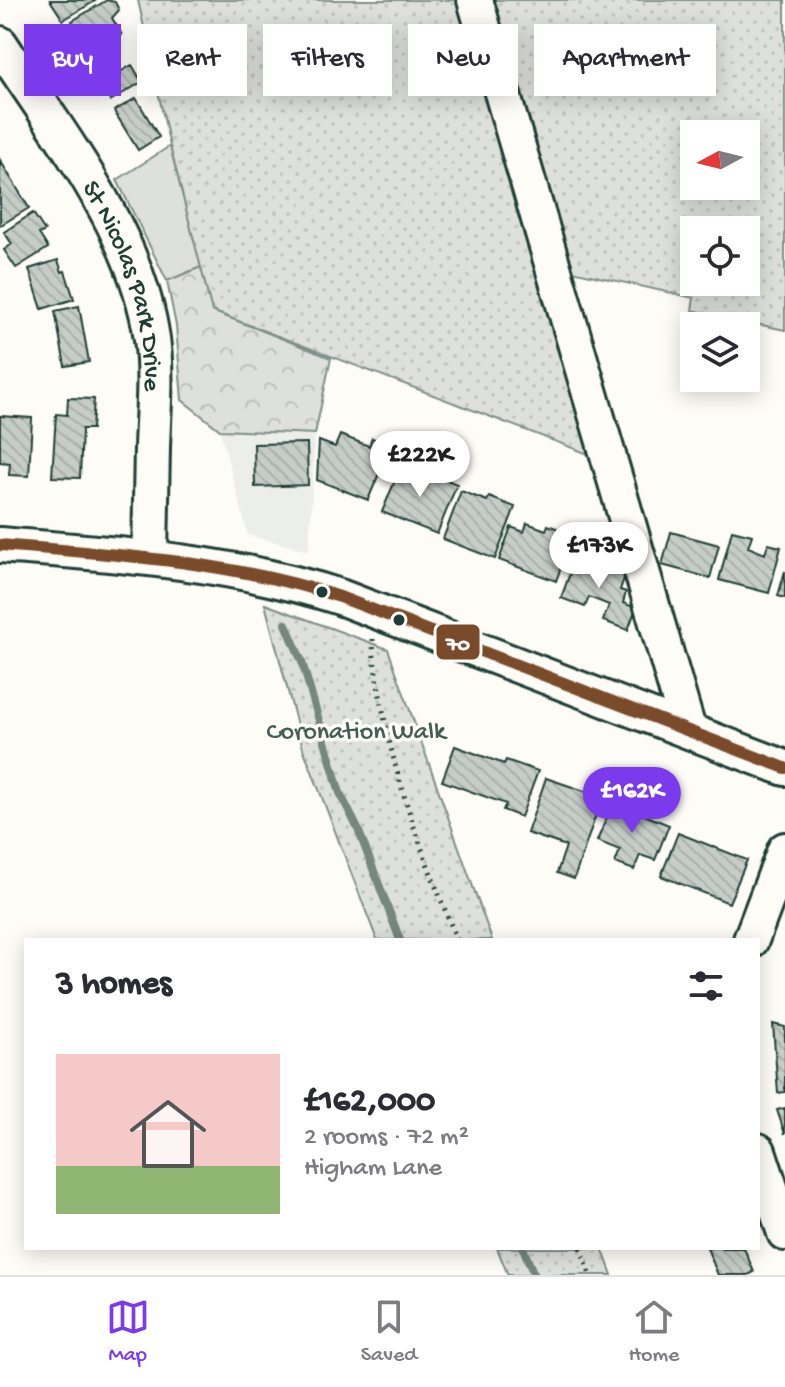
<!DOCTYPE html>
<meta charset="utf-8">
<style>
body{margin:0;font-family:"Gochi Hand",sans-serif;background:#f2f2f3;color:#2b2b33;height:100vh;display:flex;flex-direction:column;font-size:30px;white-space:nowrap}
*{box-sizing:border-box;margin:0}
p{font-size:26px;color:#7c7c81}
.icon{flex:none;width:44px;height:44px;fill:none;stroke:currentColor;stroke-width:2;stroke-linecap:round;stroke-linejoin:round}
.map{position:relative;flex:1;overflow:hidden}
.panel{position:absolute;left:24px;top:938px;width:736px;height:312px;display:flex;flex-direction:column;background:#fff;border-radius:0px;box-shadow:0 4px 20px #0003}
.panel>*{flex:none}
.top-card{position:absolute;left:24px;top:24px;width:738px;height:72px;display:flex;gap:16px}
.needle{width:52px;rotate:263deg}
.controls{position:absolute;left:680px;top:120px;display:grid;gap:16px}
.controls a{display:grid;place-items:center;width:80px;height:80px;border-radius:0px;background:#fff;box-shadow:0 4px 20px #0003;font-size:40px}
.price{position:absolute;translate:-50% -68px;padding:0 18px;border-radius:28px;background:#fff;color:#222;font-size:26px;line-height:52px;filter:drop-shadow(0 2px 4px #0008)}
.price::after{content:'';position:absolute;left:50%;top:48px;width:24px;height:18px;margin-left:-12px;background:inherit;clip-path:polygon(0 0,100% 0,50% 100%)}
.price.on{background:#7c3aed;color:#fff}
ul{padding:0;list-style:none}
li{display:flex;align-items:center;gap:24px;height:200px;padding:0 32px}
li span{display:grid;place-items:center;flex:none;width:224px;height:160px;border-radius:0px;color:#555}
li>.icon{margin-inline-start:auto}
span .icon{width:96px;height:96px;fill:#fffc;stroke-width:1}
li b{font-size:34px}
h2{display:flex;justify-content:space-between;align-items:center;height:96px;padding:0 32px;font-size:34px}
.chip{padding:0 28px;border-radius:0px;background:#fff;box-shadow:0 4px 20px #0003;font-size:28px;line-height:72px}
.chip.on{background:#7c3aed;color:#fff}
.dock{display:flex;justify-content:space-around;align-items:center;height:112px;border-top:2px solid #e1e1e2;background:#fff;font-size:22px;color:#7c7c81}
.dock a{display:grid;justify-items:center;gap:4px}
.dock .on{color:#7c3aed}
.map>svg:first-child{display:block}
.built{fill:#eceee9}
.grass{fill:#dde0db;stroke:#7e8e88;stroke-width:2}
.forest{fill:url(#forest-crowns);stroke:#7e8e88;stroke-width:2}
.park{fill:url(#park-dots);stroke:#7e8e88;stroke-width:2;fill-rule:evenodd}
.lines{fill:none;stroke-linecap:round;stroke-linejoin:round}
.stream{stroke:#75877f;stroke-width:8}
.building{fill:url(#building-back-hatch);stroke:#1f3d34;stroke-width:2}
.minor-casing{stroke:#1f3d34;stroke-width:40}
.path{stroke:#1f3d34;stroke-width:5;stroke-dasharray:2 6;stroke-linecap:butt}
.minor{stroke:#fdfcf7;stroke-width:34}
.bus-1-casing{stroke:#fdfcf7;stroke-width:18}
.bus-1{stroke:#7a4b2a;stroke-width:12}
.bus-dot{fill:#1f3d34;stroke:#fdfcf7;stroke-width:3}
.labels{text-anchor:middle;stroke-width:7;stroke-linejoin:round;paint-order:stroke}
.street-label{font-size:26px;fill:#1f3d34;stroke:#fdfcf7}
.park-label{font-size:26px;fill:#455e55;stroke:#fdfcf7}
.line-badge{stroke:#fdfcf7;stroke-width:3}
.badge-label{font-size:22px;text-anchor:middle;font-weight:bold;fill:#fff}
</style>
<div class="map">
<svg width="785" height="1275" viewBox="0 0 785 1275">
<defs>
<pattern id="forest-crowns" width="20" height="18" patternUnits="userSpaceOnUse" patternTransform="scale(2)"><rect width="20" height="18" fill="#dde0db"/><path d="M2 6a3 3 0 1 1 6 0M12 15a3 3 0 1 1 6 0" fill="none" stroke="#bdc1bd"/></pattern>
<pattern id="park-dots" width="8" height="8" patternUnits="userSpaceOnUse" patternTransform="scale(2)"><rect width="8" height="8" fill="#dde0db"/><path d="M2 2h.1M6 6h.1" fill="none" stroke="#bdc1bd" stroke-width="1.8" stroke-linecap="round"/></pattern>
<pattern id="building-back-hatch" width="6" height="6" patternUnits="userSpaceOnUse" patternTransform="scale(2)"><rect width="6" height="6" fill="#c6cdc7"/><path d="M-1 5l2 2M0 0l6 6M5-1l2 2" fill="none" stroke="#aab1ac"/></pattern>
</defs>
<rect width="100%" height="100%" fill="#fdfcf7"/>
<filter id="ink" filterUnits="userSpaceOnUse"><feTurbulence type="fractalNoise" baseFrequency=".0125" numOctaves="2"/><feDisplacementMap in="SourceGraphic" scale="16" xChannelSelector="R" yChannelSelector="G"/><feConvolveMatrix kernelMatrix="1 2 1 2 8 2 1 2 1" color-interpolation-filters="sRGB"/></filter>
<g filter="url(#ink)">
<path class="built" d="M220,430L315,434L309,551L248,535Z"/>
<path class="grass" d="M170,146L201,267L167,281L117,180Z"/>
<path class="forest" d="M201,267L212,311L331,358L315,434L220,430L182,400L176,326L167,281Z"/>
<path class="park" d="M138,0H462L599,458L212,311L170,146Z
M486,0H785V330L692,310L694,298L563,269ZM694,134H746V186H694ZM694,230H746V282H694Z
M265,604L388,649L492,940H377L303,748Z
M497,1248H602L612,1275H508Z"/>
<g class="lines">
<path class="stream" d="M286,624L302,662L340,793L358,829L400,940
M523,1248L534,1275"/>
</g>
<path class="building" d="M50,0H94L95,1L63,20Z
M107,0L115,2L119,10L112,18L122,35L84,57L71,37L79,32L72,21Z
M109,53L120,72L132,65L142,82L110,101L89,65Z
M136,98L159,137L138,150L114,111Z
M0,160L29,208L1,225L0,224Z
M33,213L45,231L39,234L48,248L16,268L4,250L12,244L4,232Z
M58,260L62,272L65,271L74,299L42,309L29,269Z
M79,306L89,362L65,366L55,311Z
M68,398L94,399L92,429H82L80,478L52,477L56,414L67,415Z
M0,416L32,418L29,476L9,475L10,463L0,462Z
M340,435L369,446L372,438L391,445L368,500L317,480L319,441L335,447Z
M307,443L308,485L255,487L254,444Z
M401,466L425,476L427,472L457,484L437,534L382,512Z
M461,491L487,501L489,497L515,507L495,559L443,539Z
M527,523L546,530L548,525L573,534L556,581L499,560L511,527L524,532Z
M732,530L752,535L748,547L765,554L768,544L781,547L769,593L719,580Z
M671,532L719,545L710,578L662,565Z
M577,554L626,572L620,590L626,592L623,603L636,608L628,630L603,621L609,605L589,597L585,607L561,598Z
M785,571V598L778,596Z
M455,746L504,764L506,760L538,771L521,817L503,810L506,804L442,781Z
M546,778L602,797L574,879L557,873L566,846L527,833Z
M613,802L669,825L655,860L640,855L634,870L615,863L620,850L597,841Z
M678,833L747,860L729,903L661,876Z
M773,1024L785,1027V1092L778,1093Z
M785,1108V1134L777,1110Z
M707,1248H744L754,1272L748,1275H718Z"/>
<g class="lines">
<defs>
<g id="minor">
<path d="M475,0L688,729"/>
<path id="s1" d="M0,44C58,133 137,231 152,339C157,374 153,412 152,448C151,484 151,520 150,557"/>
<path d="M0,545C115,554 229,561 340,597L785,768"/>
<path d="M751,940L785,850"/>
<path d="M758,1151L785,1233"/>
</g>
</defs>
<use href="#minor" class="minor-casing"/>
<path class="path" d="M373,639C373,662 378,684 382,706C397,788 426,863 457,940
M581,1248L590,1275"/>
<use href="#minor" class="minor"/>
<defs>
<path id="bus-1" d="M0,545C115,554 229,561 340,597L785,768"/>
</defs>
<use href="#bus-1" class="bus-1-casing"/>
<use href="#bus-1" class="bus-1"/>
</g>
</g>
<g class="bus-dot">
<circle cx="322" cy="592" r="7"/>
<circle cx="399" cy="620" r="7"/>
</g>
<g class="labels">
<g class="street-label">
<text dy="9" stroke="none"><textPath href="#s1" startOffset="276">St Nicolas Park Drive</textPath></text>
</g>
<g class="park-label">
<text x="356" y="738">Coronation Walk</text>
</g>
</g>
<rect class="line-badge" x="435" y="623" width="46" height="38" rx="8" fill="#7a4b2a"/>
<g class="badge-label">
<text x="458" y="650">70</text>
</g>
</svg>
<div class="controls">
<a><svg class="needle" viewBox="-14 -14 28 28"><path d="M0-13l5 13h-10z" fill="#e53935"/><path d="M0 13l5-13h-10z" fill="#7c7c81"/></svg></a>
<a><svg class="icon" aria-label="locate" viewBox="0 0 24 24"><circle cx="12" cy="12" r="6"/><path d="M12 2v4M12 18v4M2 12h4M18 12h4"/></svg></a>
<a><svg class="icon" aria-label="layers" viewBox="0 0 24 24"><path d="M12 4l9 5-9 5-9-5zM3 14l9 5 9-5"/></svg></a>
</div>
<b class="price" style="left:420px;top:499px">£222K</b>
<b class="price" style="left:599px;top:590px">£173K</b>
<b class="price on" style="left:632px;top:835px">£162K</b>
<div class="top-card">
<a class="chip on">Buy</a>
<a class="chip">Rent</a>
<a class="chip">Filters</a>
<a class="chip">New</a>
<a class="chip">Apartment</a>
</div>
<section class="panel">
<h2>3 homes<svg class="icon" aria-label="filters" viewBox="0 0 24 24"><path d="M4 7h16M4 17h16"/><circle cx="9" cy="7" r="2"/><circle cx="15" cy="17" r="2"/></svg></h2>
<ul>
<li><span style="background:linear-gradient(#f6c9c9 70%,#8fb573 0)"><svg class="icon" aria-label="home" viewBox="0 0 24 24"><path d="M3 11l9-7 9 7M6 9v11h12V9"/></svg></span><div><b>£162,000</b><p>2 rooms · 72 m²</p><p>Higham Lane</p></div></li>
</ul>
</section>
</div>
<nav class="dock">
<a class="on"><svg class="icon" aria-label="map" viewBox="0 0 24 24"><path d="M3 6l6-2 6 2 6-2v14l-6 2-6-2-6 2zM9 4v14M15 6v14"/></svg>Map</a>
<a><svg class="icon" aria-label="saved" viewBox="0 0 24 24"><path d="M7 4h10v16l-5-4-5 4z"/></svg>Saved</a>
<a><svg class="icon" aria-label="home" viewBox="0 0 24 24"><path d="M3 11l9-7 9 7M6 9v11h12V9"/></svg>Home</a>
</nav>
